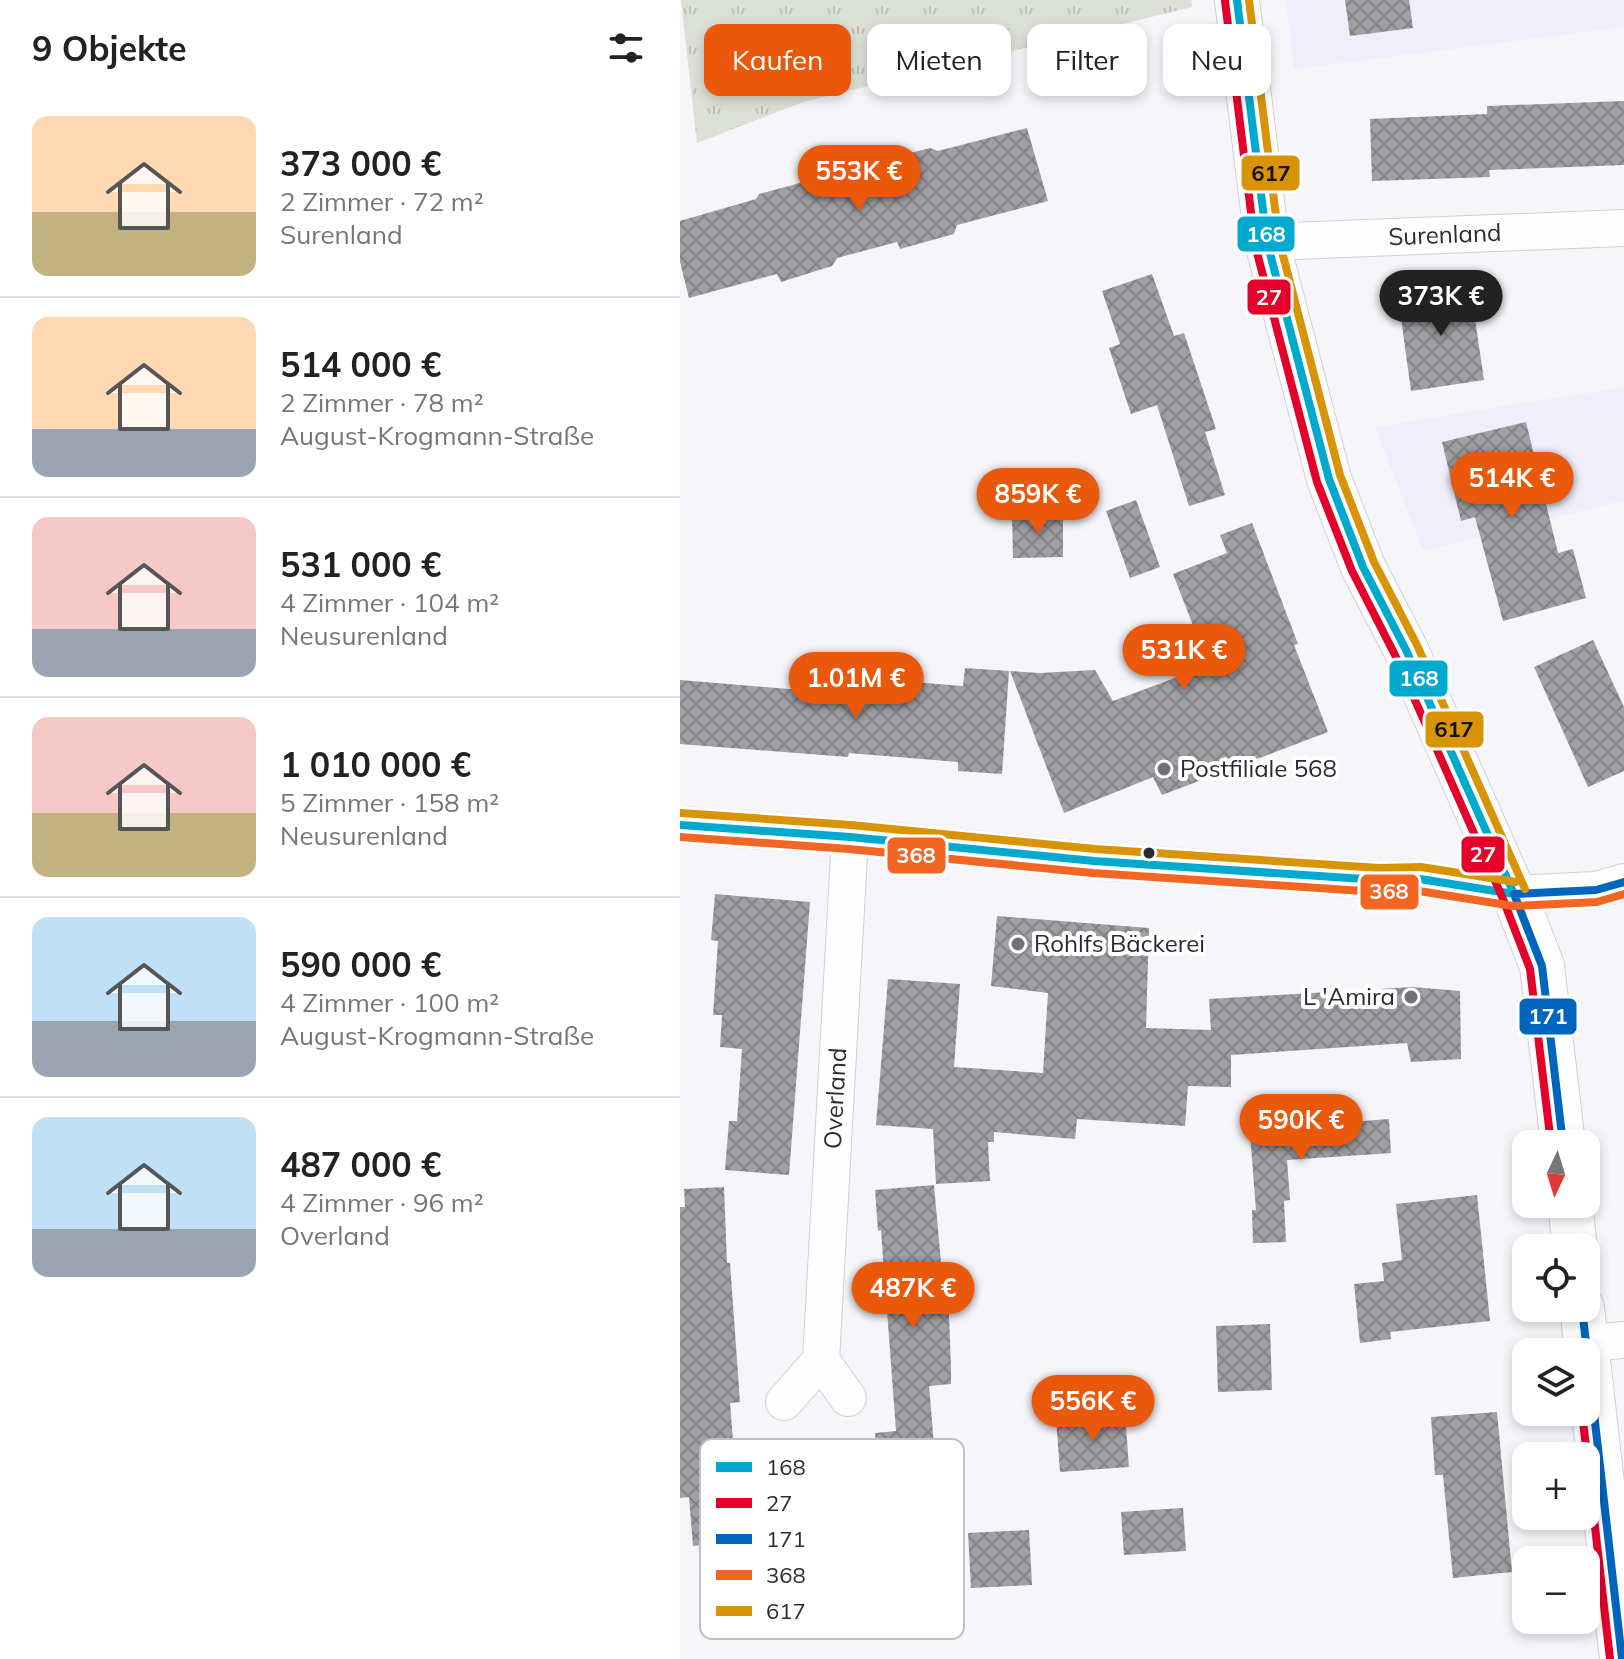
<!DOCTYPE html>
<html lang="de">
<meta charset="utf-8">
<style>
body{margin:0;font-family:Mulish,sans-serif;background:#f2f2f2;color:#222;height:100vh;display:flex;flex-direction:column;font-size:30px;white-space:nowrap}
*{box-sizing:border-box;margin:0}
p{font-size:26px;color:#767676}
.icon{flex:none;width:44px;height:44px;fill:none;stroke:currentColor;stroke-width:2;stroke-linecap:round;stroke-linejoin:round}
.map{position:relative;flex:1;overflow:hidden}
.details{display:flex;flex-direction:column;background:#fff;width:680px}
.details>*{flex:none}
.top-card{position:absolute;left:24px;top:24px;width:760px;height:72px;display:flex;gap:16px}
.needle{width:52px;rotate:184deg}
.buttons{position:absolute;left:832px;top:1130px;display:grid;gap:16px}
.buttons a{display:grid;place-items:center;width:88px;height:88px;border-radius:16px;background:#fff;box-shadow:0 4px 12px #0003;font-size:40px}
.price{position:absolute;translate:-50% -68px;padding:0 18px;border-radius:28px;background:#ea580c;color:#fff;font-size:26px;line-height:52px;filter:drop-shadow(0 2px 4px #0008)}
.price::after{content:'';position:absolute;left:50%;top:48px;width:24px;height:18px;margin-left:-12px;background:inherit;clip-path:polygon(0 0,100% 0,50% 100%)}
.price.on{background:#222;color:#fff}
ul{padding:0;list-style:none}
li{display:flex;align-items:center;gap:24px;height:200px;padding:0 32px}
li+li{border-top:2px solid #e0e0e0}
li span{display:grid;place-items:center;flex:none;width:224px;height:160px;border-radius:16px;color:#555}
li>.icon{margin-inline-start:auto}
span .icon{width:96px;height:96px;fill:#fffc;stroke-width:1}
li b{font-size:34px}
h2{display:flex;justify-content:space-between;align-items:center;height:96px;padding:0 32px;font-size:34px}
.chip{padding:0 28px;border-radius:16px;background:#fff;box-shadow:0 4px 12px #0003;font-size:28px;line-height:72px}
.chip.on{background:#ea580c;color:#fff}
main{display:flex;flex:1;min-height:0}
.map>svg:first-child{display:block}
.built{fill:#f1eefc}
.park{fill:url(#park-tufts)}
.building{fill:url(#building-cross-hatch)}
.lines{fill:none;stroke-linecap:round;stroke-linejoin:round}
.minor-casing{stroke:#d0cfd5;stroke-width:38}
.secondary-casing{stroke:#d0cfd5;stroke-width:46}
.minor{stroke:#fefefe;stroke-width:36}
.secondary{stroke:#fefefe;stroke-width:44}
.bus-1-casing{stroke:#fff;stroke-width:14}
.bus-2-casing{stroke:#fff;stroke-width:14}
.bus-3-casing{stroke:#fff;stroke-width:14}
.bus-4-casing{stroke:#fff;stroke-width:14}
.bus-5-casing{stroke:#fff;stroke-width:14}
.bus-1{stroke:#00a9ce;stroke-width:8}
.bus-2{stroke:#e4002b;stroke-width:8}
.bus-3{stroke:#0065bd;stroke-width:8}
.bus-4{stroke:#f26522;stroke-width:8}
.bus-5{stroke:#d99307;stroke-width:8}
.poi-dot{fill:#727177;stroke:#fff;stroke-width:3}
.bus-dot{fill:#2c2a31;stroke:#fff;stroke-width:3}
.labels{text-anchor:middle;stroke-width:8;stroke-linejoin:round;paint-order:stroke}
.street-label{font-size:24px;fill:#2c2a31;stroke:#fff}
.poi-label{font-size:24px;fill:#2c2a31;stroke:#fff;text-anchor:start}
.key{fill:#fff;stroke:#c0bfc1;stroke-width:2}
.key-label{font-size:22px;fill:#2c2a31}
.line-badge{stroke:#fff;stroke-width:3}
.badge-label{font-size:22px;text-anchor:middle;font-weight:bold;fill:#fff}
.pale-badge-label{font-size:22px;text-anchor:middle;font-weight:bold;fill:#111}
</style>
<main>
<section class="details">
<h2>9 Objekte<svg class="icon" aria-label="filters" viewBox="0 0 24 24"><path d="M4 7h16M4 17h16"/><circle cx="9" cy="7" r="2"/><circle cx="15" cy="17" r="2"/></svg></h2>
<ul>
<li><span style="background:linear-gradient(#ffd9b3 60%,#c2b280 0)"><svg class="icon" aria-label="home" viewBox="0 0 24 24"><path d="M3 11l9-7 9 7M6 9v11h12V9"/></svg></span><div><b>373 000 €</b><p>2 Zimmer · 72 m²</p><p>Surenland</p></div></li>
<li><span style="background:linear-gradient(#ffd9b3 70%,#9aa5b1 0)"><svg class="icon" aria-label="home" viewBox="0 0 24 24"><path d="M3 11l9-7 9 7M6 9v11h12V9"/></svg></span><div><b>514 000 €</b><p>2 Zimmer · 78 m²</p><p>August-Krogmann-Straße</p></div></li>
<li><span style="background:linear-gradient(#f6c9c9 70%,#9aa5b1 0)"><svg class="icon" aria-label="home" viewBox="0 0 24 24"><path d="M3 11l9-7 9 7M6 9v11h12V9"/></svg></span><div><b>531 000 €</b><p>4 Zimmer · 104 m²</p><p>Neusurenland</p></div></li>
<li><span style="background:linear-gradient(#f6c9c9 60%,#c2b280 0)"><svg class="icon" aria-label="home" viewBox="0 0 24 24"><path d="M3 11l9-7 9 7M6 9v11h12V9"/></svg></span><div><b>1 010 000 €</b><p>5 Zimmer · 158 m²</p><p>Neusurenland</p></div></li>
<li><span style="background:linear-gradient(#bfe0f5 65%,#9aa5b1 0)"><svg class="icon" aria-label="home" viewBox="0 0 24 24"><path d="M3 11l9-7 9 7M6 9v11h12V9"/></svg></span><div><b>590 000 €</b><p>4 Zimmer · 100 m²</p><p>August-Krogmann-Straße</p></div></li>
<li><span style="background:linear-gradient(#bfe0f5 70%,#9aa5b1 0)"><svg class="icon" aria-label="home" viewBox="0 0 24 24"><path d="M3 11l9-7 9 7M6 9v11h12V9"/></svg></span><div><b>487 000 €</b><p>4 Zimmer · 96 m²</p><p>Overland</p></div></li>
</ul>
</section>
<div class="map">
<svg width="944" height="1659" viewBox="0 0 944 1659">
<defs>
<pattern id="park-tufts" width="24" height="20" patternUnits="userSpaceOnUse" patternTransform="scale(2)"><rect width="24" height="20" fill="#dcdfd6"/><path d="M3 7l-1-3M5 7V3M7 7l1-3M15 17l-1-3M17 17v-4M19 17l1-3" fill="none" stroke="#bdc0b8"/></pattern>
<pattern id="building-cross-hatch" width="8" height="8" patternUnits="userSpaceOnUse" patternTransform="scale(2)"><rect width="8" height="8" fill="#9f9fa4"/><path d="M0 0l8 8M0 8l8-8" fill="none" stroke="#828286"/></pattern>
</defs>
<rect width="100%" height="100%" fill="#f5f5fa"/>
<path class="built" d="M606,0H944V27L614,69Z
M944,387V500L743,551L695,427Z"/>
<path class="park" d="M1,0H511L512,7L123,102L17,143Z"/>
<path class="building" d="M665,0H729L733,28L670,36Z
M944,101V165L809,170L810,177L692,181L690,119L807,114V106Z
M347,128L368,201L277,225L274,234L220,249L217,242L157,258L152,266L101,282L97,274L9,298L0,262V221L76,199L79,194L131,180L137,183L199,167V161L250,148L258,151Z
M472,274L494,336L504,333L536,429L525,432L545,495L509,506L477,405L451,414L429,348L440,344L422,291Z
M790,285L804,380L731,391L718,296Z
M846,422L878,553L893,549L906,598L823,621L795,517L781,521L762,442Z
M456,500L480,567L450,578L426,511Z
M383,515V557L333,558L332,516Z
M572,523L618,644L614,645L648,732L482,795L473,777L384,813L330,671L360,673L415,670L433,701L503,675L490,638L514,628L493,574L547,553L540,535Z
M913,640L944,707V771L908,787L854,667Z
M285,668L329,671L322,774L278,771V762L169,753L168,757L0,744V680L120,690L121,684L205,691L206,680L283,686Z
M35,894L130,902L109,1175L45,1170L49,1121H57L62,1049L40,1047L42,1015H33L38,941L31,940Z
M317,916L469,928L466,1028L531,1030L529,999L732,987L780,991L781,1059L731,1062L727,1043L551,1055V1087L508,1086L505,1126L397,1119L395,1139L314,1132V1142H308L310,1181L256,1184L253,1129L196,1125L208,979L280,984L274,1067L363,1073L368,993L311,986Z
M709,1119L711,1153L607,1160L610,1200L604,1201L606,1242L573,1243L572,1210H576L569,1121L606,1120V1127Z
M254,1185L261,1263H267L271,1367V1384L249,1386L257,1480L199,1485L195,1433L216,1431L201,1230L198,1231L195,1190Z
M44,1187L47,1263H50L60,1402L50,1403L57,1491L69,1490L74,1540L13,1546L9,1497L0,1498V1207H5L4,1189Z
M797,1195L810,1321L710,1332L711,1339L680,1343L674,1284L704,1281L702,1263L722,1260L716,1204Z
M590,1324L592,1390L538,1392L536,1326Z
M817,1412L832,1572L773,1578L763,1475H755L751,1417Z
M445,1413L449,1467L380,1472L376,1419Z
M503,1508L506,1551L444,1555L441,1512Z
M349,1530L352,1585L291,1588L288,1533Z"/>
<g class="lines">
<defs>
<g id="minor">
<path id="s1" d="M587,242L944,228"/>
<path d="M0,825L170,837L414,861L699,880L740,879L834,894L916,890L944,882"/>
<path d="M907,1343L944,1340"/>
<path d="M141,1360L168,1398"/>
<path id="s2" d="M104,1402L141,1360L170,837"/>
</g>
<path id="secondary" d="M557,0L587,242L649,479L683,567L726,650L834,894L862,966L883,1144
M890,1204L895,1248
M902,1308L942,1659"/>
</defs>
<use href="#minor" class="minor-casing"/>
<use href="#secondary" class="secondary-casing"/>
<use href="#minor" class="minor"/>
<use href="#secondary" class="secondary"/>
<defs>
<path id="bus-1" d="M557,0L587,242L649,479L683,567L726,650L834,894
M0,825L170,837L414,861L699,880L740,879L834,894"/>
<path id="bus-2" d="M545,1L575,245L637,482L672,571L715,655L823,899L850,969L871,1144
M902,1412L930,1659"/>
<path id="bus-3" d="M834,894L862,966L883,1144
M834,894L916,890L944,882
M902,1308L942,1659"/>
<path id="bus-4" d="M0,837L169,849L413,873L698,892L739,891L833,906L917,902L944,894"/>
<path id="bus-5" d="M569,0L599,240L660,475L694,562L737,645L845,889
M1,813L171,825L415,849L699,868L741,867L836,882"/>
</defs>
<use href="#bus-1" class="bus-1-casing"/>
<use href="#bus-2" class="bus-2-casing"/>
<use href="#bus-3" class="bus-3-casing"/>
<use href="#bus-4" class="bus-4-casing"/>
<use href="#bus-5" class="bus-5-casing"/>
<use href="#bus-1" class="bus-1"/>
<use href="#bus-2" class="bus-2"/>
<use href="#bus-3" class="bus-3"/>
<use href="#bus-4" class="bus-4"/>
<use href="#bus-5" class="bus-5"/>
</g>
<g class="poi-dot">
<circle cx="484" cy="769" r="8"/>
<circle cx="338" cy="944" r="8"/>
<circle cx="731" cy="997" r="8"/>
</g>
<circle class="bus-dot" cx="469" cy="853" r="7"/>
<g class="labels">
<g class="street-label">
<text dy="8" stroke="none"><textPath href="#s1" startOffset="178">Surenland</textPath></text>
<text dy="8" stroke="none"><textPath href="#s2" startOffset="318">Overland</textPath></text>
</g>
<g class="poi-label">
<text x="500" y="777">Postfiliale 568</text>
<text x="354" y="952">Rohlfs Bäckerei</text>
<text x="715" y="1005" text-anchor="end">L 'Amira</text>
</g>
</g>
<rect x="20" y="1439" width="264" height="200" rx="12" class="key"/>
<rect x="36" y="1462" width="36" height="10" fill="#00a9ce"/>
<rect x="36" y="1498" width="36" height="10" fill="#e4002b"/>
<rect x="36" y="1534" width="36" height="10" fill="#0065bd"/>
<rect x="36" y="1570" width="36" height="10" fill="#f26522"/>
<rect x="36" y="1606" width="36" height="10" fill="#d99307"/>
<g class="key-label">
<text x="86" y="1475">168</text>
<text x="86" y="1511">27</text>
<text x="86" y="1547">171</text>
<text x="86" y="1583">368</text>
<text x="86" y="1619">617</text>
</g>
<g class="line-badge">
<rect x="560" y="154" width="61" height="38" rx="8" fill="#d99307"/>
<rect x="556" y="215" width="60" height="38" rx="8" fill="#00a9ce"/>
<rect x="566" y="278" width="46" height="38" rx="8" fill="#e4002b"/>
<rect x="708" y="659" width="61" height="39" rx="8" fill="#00a9ce"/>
<rect x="744" y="710" width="61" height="39" rx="8" fill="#d99307"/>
<rect x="780" y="835" width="46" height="39" rx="8" fill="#e4002b"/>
<rect x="206" y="836" width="61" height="39" rx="8" fill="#f26522"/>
<rect x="679" y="873" width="61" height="38" rx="8" fill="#f26522"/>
<rect x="838" y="997" width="60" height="39" rx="8" fill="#0065bd"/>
</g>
<g class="badge-label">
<text x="586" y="242">168</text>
<text x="589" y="305">27</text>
<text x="739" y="686">168</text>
<text x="803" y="862">27</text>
<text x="236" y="863">368</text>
<text x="709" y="899">368</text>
<text x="868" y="1024">171</text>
</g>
<g class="pale-badge-label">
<text x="591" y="181">617</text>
<text x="774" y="737">617</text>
</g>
</svg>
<div class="buttons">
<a><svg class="needle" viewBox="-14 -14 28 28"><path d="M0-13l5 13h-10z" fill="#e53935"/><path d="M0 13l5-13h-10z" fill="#767676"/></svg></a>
<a><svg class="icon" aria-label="locate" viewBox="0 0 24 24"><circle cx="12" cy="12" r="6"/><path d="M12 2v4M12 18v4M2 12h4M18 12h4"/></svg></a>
<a><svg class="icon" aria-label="layers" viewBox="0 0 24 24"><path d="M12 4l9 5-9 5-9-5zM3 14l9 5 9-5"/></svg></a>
<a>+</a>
<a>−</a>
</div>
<b class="price" style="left:179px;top:213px">553K €</b>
<b class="price on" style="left:761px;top:338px">373K €</b>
<b class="price" style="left:832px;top:520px">514K €</b>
<b class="price" style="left:358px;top:536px">859K €</b>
<b class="price" style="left:504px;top:692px">531K €</b>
<b class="price" style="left:176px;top:720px">1.01M €</b>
<b class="price" style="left:621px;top:1162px">590K €</b>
<b class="price" style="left:233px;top:1330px">487K €</b>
<b class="price" style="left:413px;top:1443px">556K €</b>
<div class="top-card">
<a class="chip on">Kaufen</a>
<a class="chip">Mieten</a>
<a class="chip">Filter</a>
<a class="chip">Neu</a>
</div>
</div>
</main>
